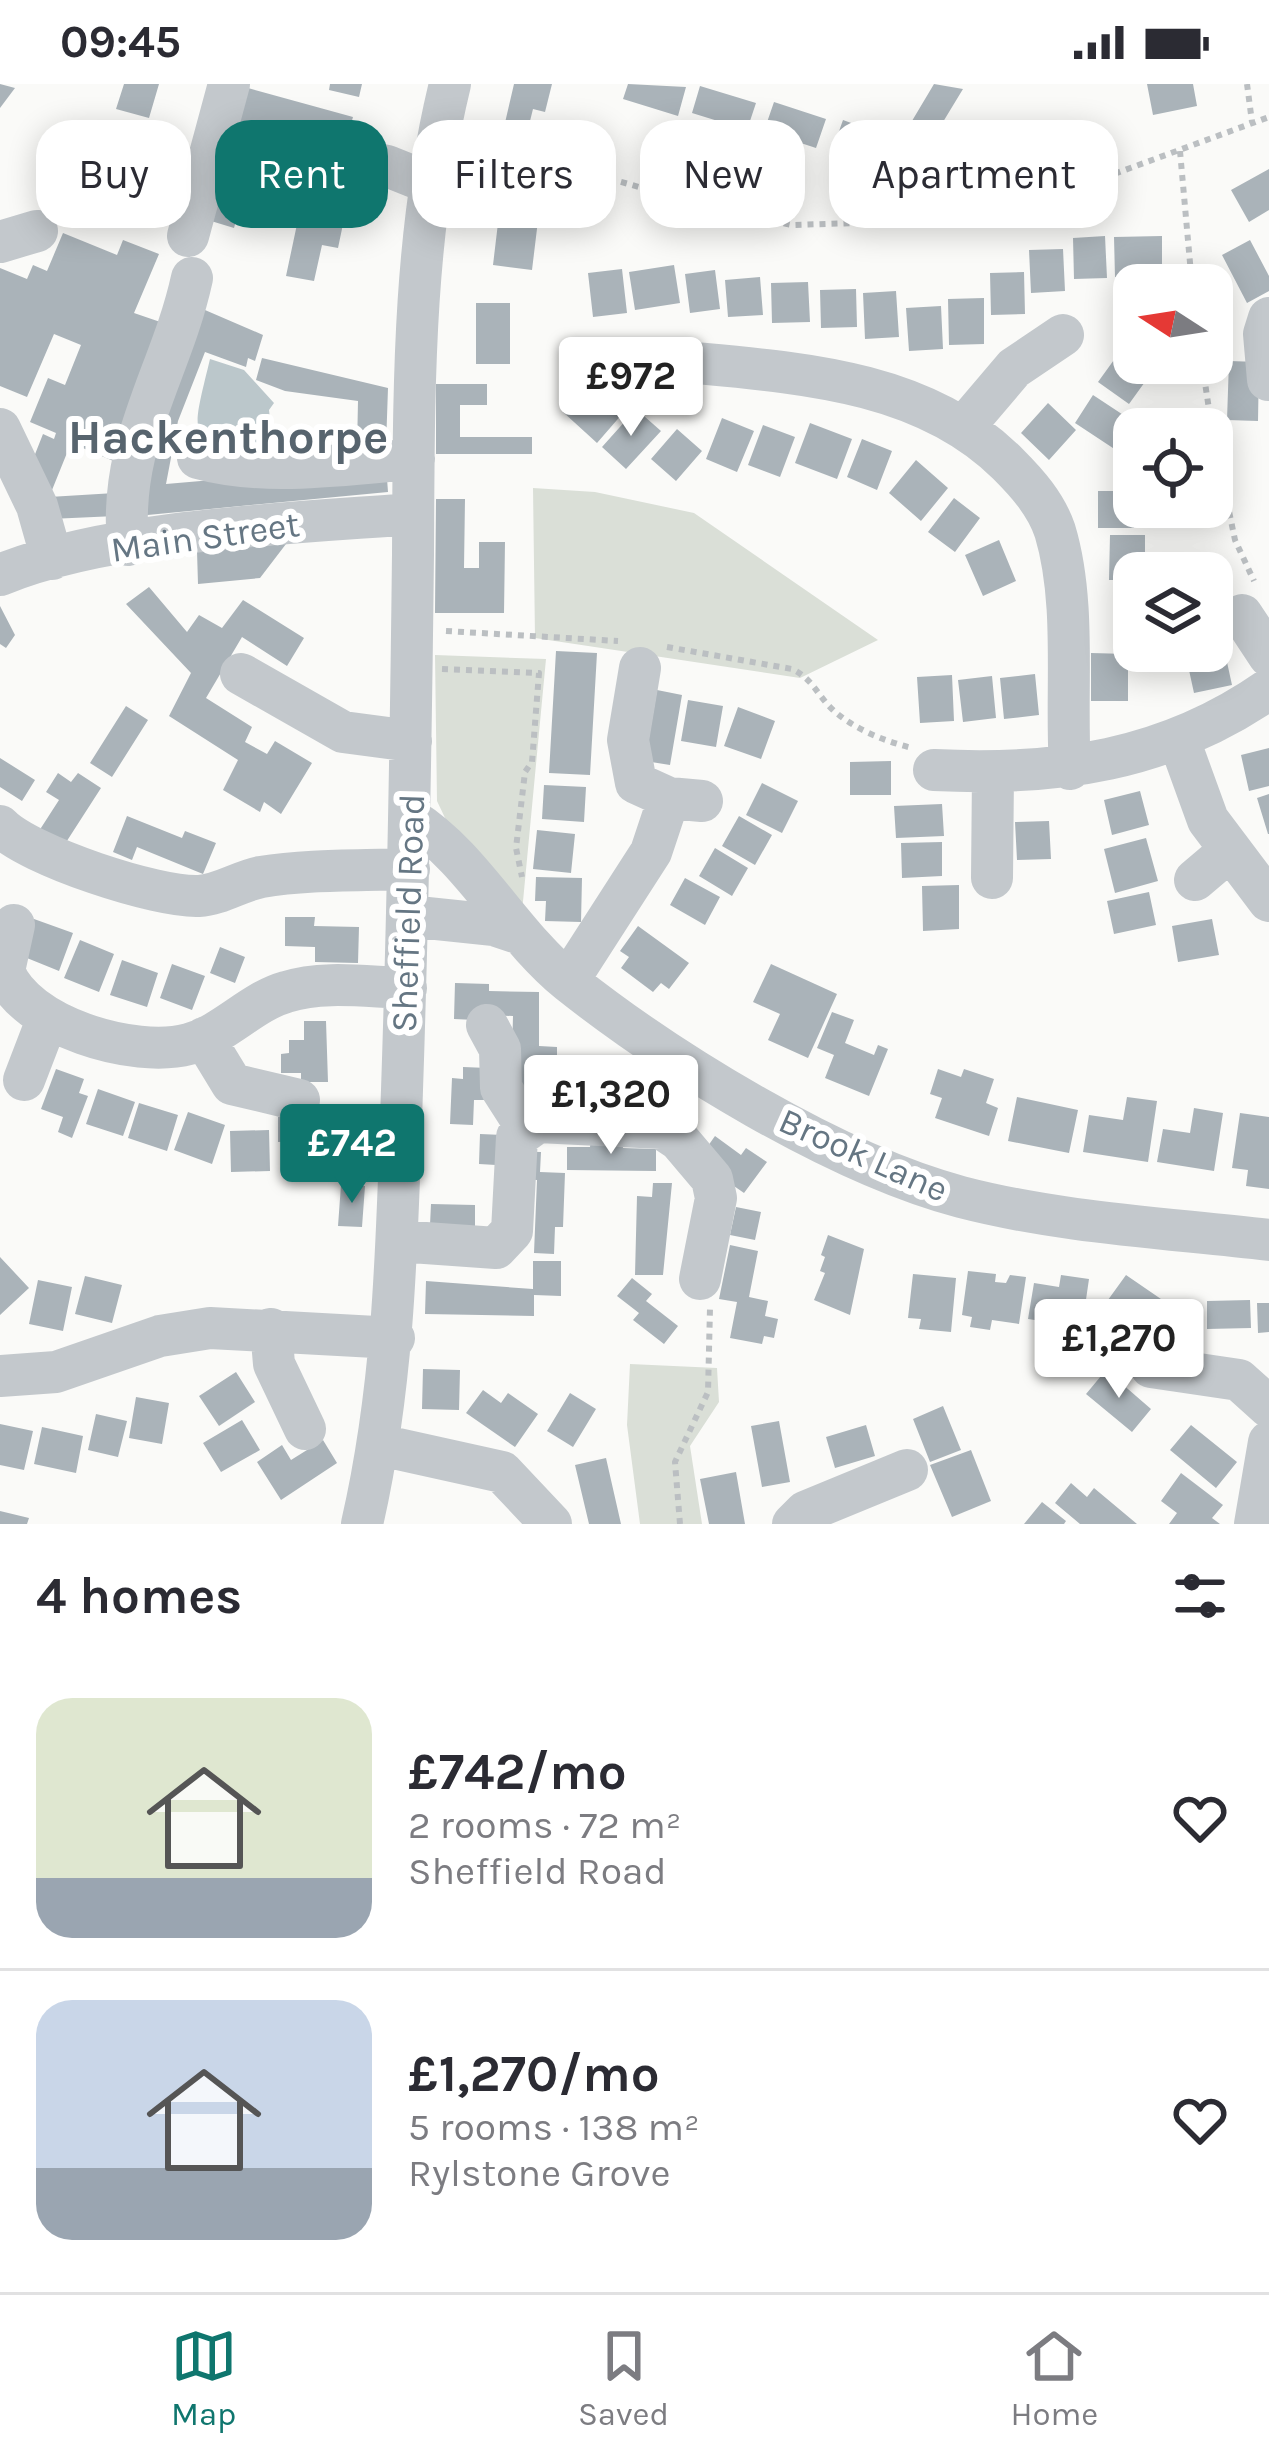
<!DOCTYPE html>
<meta charset="utf-8">
<style>
body{margin:0;font-family:Karla,sans-serif;background:#f2f2f3;color:#2b2b33;height:100vh;display:flex;flex-direction:column;font-size:45px;white-space:nowrap}
*{box-sizing:border-box;margin:0}
p{font-size:39px;color:#7c7c81}
.icon{flex:none;width:66px;height:66px;fill:none;stroke:currentColor;stroke-width:2;stroke-linecap:round;stroke-linejoin:round}
.map{position:relative;height:1440px;overflow:hidden}
.details{display:flex;flex-direction:column;background:#fff;flex:1}
.details>*{flex:none}
.guide{position:absolute;left:36px;top:36px;width:1197px;height:108px;display:flex;gap:24px}
.needle{width:78px;rotate:282deg}
.fabs{position:absolute;left:1113px;top:180px;display:grid;gap:24px}
.fabs a{display:grid;place-items:center;width:120px;height:120px;border-radius:24px;background:#fff;box-shadow:0 6px 30px #0003;font-size:60px}
.price{position:absolute;translate:-50% -102px;padding:0 27px;border-radius:12px;background:#fff;color:#222;font-size:39px;line-height:78px;filter:drop-shadow(0 3px 6px #0008)}
.price::after{content:'';position:absolute;left:50%;top:72px;width:36px;height:27px;margin-left:-18px;background:inherit;clip-path:polygon(0 0,100% 0,50% 100%)}
.price.on{background:#0f766e;color:#fff}
ul{padding:0;list-style:none}
li{display:flex;align-items:center;gap:36px;height:300px;padding:0 36px}
li+li{border-top:3px solid #e1e1e2}
li span{display:grid;place-items:center;flex:none;width:336px;height:240px;border-radius:36px;color:#555}
li>.icon{margin-inline-start:auto}
span .icon{width:144px;height:144px;fill:#fffc;stroke-width:1}
li b{font-size:51px}
h2{display:flex;justify-content:space-between;align-items:center;height:144px;padding:0 36px;font-size:51px}
.pill{padding:0 42px;border-radius:36px;background:#fff;box-shadow:0 6px 30px #0003;font-size:42px;line-height:108px}
.pill.on{background:#0f766e;color:#fff}
.status{display:flex;justify-content:space-between;align-items:center;height:84px;padding:0 60px;background:#fff;direction:ltr}
.status svg{height:33px;fill:currentColor}
.menu{display:flex;justify-content:space-around;align-items:center;height:168px;border-top:3px solid #e1e1e2;background:#fff;font-size:33px;color:#7c7c81}
.menu a{display:grid;justify-items:center;gap:6px}
.menu .on{color:#0f766e}
.map>svg:first-child{display:block}
.green{fill:#dadfd7}
.water{fill:#bbc7cb}
.building{fill:#aab3b9}
.lines{fill:none;stroke-linecap:round;stroke-linejoin:round}
.path{stroke:#bbbfc2;stroke-width:6;stroke-dasharray:6 6;stroke-linecap:butt}
.minor{stroke:#c3c8cc;stroke-width:42}
.labels{text-anchor:middle;stroke-width:12;stroke-linejoin:round;paint-order:stroke}
.street-label{font-size:36px;fill:#657683;stroke:#fff}
.district-label{font-size:48px;font-weight:bold;fill:#57646e;stroke:#fff}
</style>
<div class="status"><b>09:45</b><svg viewBox="0 0 49 12"><path d="M0 12V9h3v3zM5 12V6h3v6zM10 12V3h3v9zM15 12V0h3v12zM26 1h20v11H26zM47 4h2v5h-2z"/></svg></div>
<div class="map">
<svg width="1269" height="1440" viewBox="0 0 1269 1440">
<rect width="100%" height="100%" fill="#fafaf8"/>
<path class="green" d="M533,404L595,408L694,429L878,556L800,594L535,554Z
M435,571L546,575L522,828L446,736L437,717Z
M630,1280L717,1284L719,1318L690,1362L702,1440H640L627,1341Z"/>
<path class="water" d="M210,275L244,286L274,319L269,326L273,360C184,360 190,359 210,275Z"/>
<path class="building" d="M0,0L15,4L0,24Z
M124,0H159L149,34L116,25Z
M330,0H362L359,13L329,6Z
M514,0H552L545,28L533,25L527,49L504,43Z
M628,0L686,3L678,32L623,15Z
M934,0L963,5L929,61L906,47Z
M1147,0H1193L1197,22L1153,31Z
M700,2L756,19L747,46L692,29Z
M248,4L353,33L343,67L262,44L234,144L211,137Z
M774,18L826,35L816,64L764,47Z
M843,36L895,55L886,82L833,64Z
M105,42L137,51L126,93L94,85Z
M1269,85V126L1249,138L1231,106Z
M90,94L124,102L114,141L80,133Z
M482,104L514,108L513,117L540,120L532,186L493,181L498,139L479,137Z
M303,112L347,121L338,164L322,161L314,197L286,192Z
M63,149L117,171L123,156L159,170L134,229L172,242L118,379L71,359L50,411L30,383L43,350L54,355L56,349L30,338L48,294L65,301L81,261L54,250L27,313L0,302V184L27,195L33,181L47,187Z
M1105,152L1107,194L1074,195L1073,154Z
M1162,152V192L1115,193L1114,153Z
M1250,156L1269,192V207L1247,219L1222,171Z
M1063,165L1065,207L1031,209L1029,166Z
M674,181L680,219L635,226L629,188Z
M622,185L627,229L593,233L588,189Z
M715,186L720,225L690,229L685,190Z
M1024,188L1025,230L991,231L990,189Z
M760,193L763,231L728,233L725,196Z
M808,198L810,238L772,239L771,199Z
M856,205L857,243L821,244L820,206Z
M896,207L899,253L865,255L863,209Z
M984,214V260L949,261L948,215Z
M476,219H510V280H476Z
M941,222L943,265L909,267L906,224Z
M198,223L263,251L255,277L248,274L246,283L205,268L178,337L166,400L386,381L388,408L137,432Z
M1124,262L1134,269V279L1155,284L1129,320L1098,298Z
M262,274L388,304L386,362L357,365L358,317L285,307L256,296Z
M1229,277L1259,278L1258,337L1227,336Z
M589,299L623,329L597,359L563,328Z
M436,300H487V321H460V353H532V370H436Z
M1093,311L1140,342L1122,370L1075,339Z
M1048,319L1076,346L1049,376L1021,349Z
M636,325L661,347L626,385L602,363Z
M722,334L754,347L737,388L706,375Z
M810,339L852,355L837,395L795,379Z
M763,341L795,353L780,393L748,381Z
M677,345L702,367L676,397L651,375Z
M862,355L892,367L877,406L847,393Z
M916,376L948,404L921,437L889,409Z
M1098,407H1133L1134,444H1098Z
M115,409L116,432L50,435L49,413Z
M954,414L980,434L955,468L928,448Z
M436,415H465L464,484H479V458H505L504,529H435Z
M1110,451H1145V489H1134V496H1109Z
M999,456L1016,497L983,512L965,471Z
M286,460L260,494L198,500L197,467Z
M149,503L187,548L199,531L222,544L243,516L304,554L287,582L242,553L206,614L252,643L245,658L267,670L275,657L312,679L281,730L264,718L260,728L223,706L238,676L169,632L191,589L126,520Z
M0,522L15,551L6,564L0,560Z
M1217,530L1223,559L1212,561V531Z
M556,567L597,569L590,691L549,689Z
M1091,569L1128,570V617H1091Z
M1225,569L1232,601L1194,609L1187,577Z
M1035,590L1039,631L1004,635L1000,594Z
M952,591L954,637L920,639L917,593Z
M992,592L996,634L963,638L958,596Z
M657,606L682,611L670,681L645,677Z
M688,616L723,622L716,663L681,657Z
M126,622L148,636L112,693L90,679Z
M738,623L775,637L761,675L724,662Z
M1269,664V702L1249,707L1241,671Z
M0,674L35,696L22,717L0,703Z
M891,677V711H850V678Z
M58,689L71,698L78,689L101,704L63,763L39,747L59,716L46,708Z
M762,699L798,717L782,749L746,731Z
M544,701L586,703L584,738L542,735Z
M1140,707L1149,741L1112,751L1104,716Z
M1269,710V750H1268L1257,714Z
M942,720L944,752L896,754L894,722Z
M127,732L182,754L185,747L216,759L203,790L137,763L132,776L113,768Z
M739,732L772,751L755,781L722,762Z
M1049,737L1051,775L1017,776L1015,738Z
M537,746L575,750L571,789L533,785Z
M1146,754L1158,797L1115,809L1104,765Z
M942,758V792L902,794L901,759Z
M715,764L748,784L732,812L699,792Z
M536,793L582,794L581,838L545,837L546,817H535Z
M685,794L720,813L705,841L670,821Z
M959,801V845L923,847L922,802Z
M1149,808L1156,841L1114,850L1107,817Z
M285,833H315L314,842L359,843L358,879L315,878V863L285,862Z
M34,835L73,849L59,887L22,872Z
M1212,835L1219,871L1178,878L1172,842Z
M638,842L689,879L669,905L661,899L653,908L621,884L629,873L620,867Z
M80,856L114,870L99,908L64,894Z
M220,863L245,873L235,899L210,889Z
M122,876L158,889L147,923L110,911Z
M172,880L205,892L192,926L160,914Z
M771,880L837,910L808,974L768,956L780,930L753,918Z
M455,899L489,900V907L539,908V962L557,963V986H547V1007L511,1006L513,932L484,931V923H476L475,936L454,935Z
M832,928L854,936L845,959L874,971L878,961L888,965L869,1012L825,994L834,971L817,964Z
M304,937H326L328,998H301V989H281V970L289,969V956H304Z
M463,983L488,984L486,1016H474L473,1041L450,1040L452,994L463,995Z
M56,985L84,995L79,1009L88,1012L72,1054L58,1048L63,1033L41,1025Z
M938,985L961,993L964,985L994,995L986,1019L998,1024L989,1052L935,1034L942,1014L930,1010Z
M606,987L628,988V1001L660,1003L658,1029L605,1026L606,1015L591,1014L592,1001L605,1002Z
M98,1005L135,1018L123,1052L86,1040Z
M1017,1013L1078,1026L1069,1069L1008,1057Z
M1127,1013L1157,1017L1148,1078L1083,1068L1089,1031L1123,1036Z
M139,1019L178,1031L167,1067L128,1054Z
M1194,1024L1223,1029L1214,1087L1157,1078L1163,1045L1190,1049Z
M188,1028L225,1041L212,1080L174,1066Z
M1240,1029L1269,1033V1105L1246,1102L1248,1086L1232,1084Z
M304,1032V1057L278,1058V1033Z
M319,1041H353V1085L319,1086Z
M269,1046L270,1087L231,1088L230,1047Z
M480,1050L503,1051L502,1067L541,1068L540,1088L565,1089L563,1143H555L554,1170L534,1169L537,1096L495,1094L496,1081L479,1080Z
M715,1052L741,1071L746,1064L767,1078L744,1109L721,1093L703,1069Z
M591,1054L623,1055V1064L656,1065V1087L567,1086V1063H590Z
M653,1099H672L663,1191H635L637,1112L652,1113Z
M341,1101L365,1102L362,1143L338,1142Z
M431,1120L475,1121V1143L430,1141Z
M736,1123L761,1128L755,1156L730,1151Z
M828,1151L864,1165L850,1231L814,1216L825,1189L820,1187L825,1173L821,1171Z
M730,1161L758,1167L749,1213L768,1217L765,1232L778,1235L774,1254L764,1252L762,1260L730,1254L737,1218L719,1215Z
M0,1173L29,1204L0,1231Z
M533,1177H561V1212L534,1211V1232L425,1230L426,1197L533,1205Z
M968,1187L996,1190L995,1198L1006,1199L1010,1191L1026,1193L1019,1240L992,1236L990,1246L970,1243L972,1233L962,1231Z
M913,1190L956,1194L951,1248L919,1245L921,1235L908,1234Z
M1061,1191L1089,1195L1082,1243L1028,1235L1034,1199L1059,1203Z
M1126,1191L1177,1226L1151,1263L1143,1257L1122,1287L1101,1272L1122,1243L1100,1227Z
M85,1192L122,1201L112,1239L75,1230Z
M632,1194L652,1210L646,1217L678,1242L664,1260L633,1236L639,1229L617,1212Z
M38,1196L72,1203L63,1247L29,1240Z
M1250,1216L1251,1244L1207,1245V1217Z
M1257,1219H1269V1248L1258,1249Z
M423,1285L460,1286L459,1326L422,1325Z
M1106,1286L1151,1325L1132,1348L1086,1310Z
M236,1288L255,1318L219,1342L199,1312Z
M483,1306L501,1319L508,1309L538,1330L515,1363L466,1329Z
M570,1309L596,1325L573,1363L547,1347Z
M136,1313L169,1319L162,1360L129,1354Z
M943,1322L961,1366L930,1378L913,1335Z
M96,1330L127,1337L118,1373L88,1366Z
M242,1336L260,1366L221,1388L203,1359Z
M779,1337L790,1398L762,1403L751,1342Z
M0,1340L33,1347L24,1386L0,1381Z
M866,1341L875,1372L835,1384L826,1353Z
M1191,1341L1237,1378L1216,1404L1170,1366Z
M42,1343L83,1352L76,1389L34,1380Z
M323,1356L337,1379L281,1416L257,1378L282,1361L291,1376Z
M971,1366L991,1417L952,1433L930,1381Z
M606,1374L621,1440H589L575,1381Z
M736,1388L745,1440H709L700,1395Z
M1181,1389L1223,1421L1212,1434L1220,1440H1169L1177,1429L1161,1417Z
M1071,1399L1087,1413L1094,1404L1137,1440H1080L1055,1419Z
M1042,1418L1066,1437L1064,1440H1024Z
M0,1427L29,1434L27,1440H0Z"/>
<g class="lines">
<path class="path" d="M1247,0L1252,38
M471,55L723,127L792,141L856,139L1028,110L1114,90L1269,33
M1180,67L1192,201
M1202,279L1212,345
M1212,346L1235,456L1254,497
M446,547L618,557
M667,563L792,585C813,595 817,611 833,626C854,645 884,657 912,664
M442,585L539,589L532,678L525,688L516,764L522,793
M680,1440L675,1378L708,1308L710,1224"/>
<path class="minor" d="M279,99L287,69L301,63L387,82L427,98
M188,152L229,0
M0,158L37,147
M645,274C768,288 914,286 1008,380C1027,399 1046,420 1055,447C1077,520 1065,609 1070,685
M1268,296L1264,250L1269,234
M963,344L1014,284L1063,251
M0,345L37,422L52,475
M198,374C267,393 343,380 414,375
M128,461C118,357 171,290 192,194
M0,491C108,446 294,439 413,430
M1242,531L1269,572
M640,584L628,656L636,699L669,714L702,717
M241,590L343,648L411,657
M1179,656L1208,736L1269,817
M934,686C1057,692 1166,677 1269,605
M411,735C471,772 511,851 569,898C670,978 836,1080 961,1113C1061,1139 1167,1144 1269,1156
M0,742C29,772 158,814 199,812C220,811 240,797 261,793C309,785 360,787 409,785
M992,794L993,689
M1195,796L1228,768
M408,832L494,841L515,848
M14,841L4,887C24,942 134,975 189,960C225,950 251,918 286,908C324,896 367,903 406,904
M568,897L651,768L669,714
M487,941L500,965L501,1004L526,1043
M204,954L232,1000L299,1016
M24,996L47,936
M397,1157L496,1164L512,1147L517,1053L538,1038L661,1044L679,1056L712,1095L716,1114L700,1195
M271,1245L274,1280L305,1345
M1151,1283L1239,1296L1269,1323
M0,1292L56,1288L160,1252L210,1244L394,1254
M380,1361L502,1388L551,1440
M362,1440C395,1296 397,1154 402,1006C408,828 411,649 413,470C414,311 412,155 450,0
M793,1440L805,1428L907,1386
M1255,1440L1269,1358"/>
</g>
<g class="labels">
<g class="street-label">
<text transform="translate(205 452) rotate(-8)" y="13">Main Street</text>
<text transform="translate(407 829) rotate(-88)" y="13">Sheffield Road</text>
<text transform="translate(864 1070) rotate(24)" y="13">Brook Lane</text>
</g>
<g class="district-label">
<text x="228" y="369">Hackenthorpe</text>
</g>
</g>
</svg>
<div class="fabs">
<a><svg class="needle" viewBox="-14 -14 28 28"><path d="M0-13l5 13h-10z" fill="#e53935"/><path d="M0 13l5-13h-10z" fill="#7c7c81"/></svg></a>
<a><svg class="icon" aria-label="locate" viewBox="0 0 24 24"><circle cx="12" cy="12" r="6"/><path d="M12 2v4M12 18v4M2 12h4M18 12h4"/></svg></a>
<a><svg class="icon" aria-label="layers" viewBox="0 0 24 24"><path d="M12 4l9 5-9 5-9-5zM3 14l9 5 9-5"/></svg></a>
</div>
<b class="price" style="left:631px;top:355px">£972</b>
<b class="price" style="left:611px;top:1073px">£1,320</b>
<b class="price on" style="left:352px;top:1122px">£742</b>
<b class="price" style="left:1119px;top:1317px">£1,270</b>
<div class="guide">
<a class="pill">Buy</a>
<a class="pill on">Rent</a>
<a class="pill">Filters</a>
<a class="pill">New</a>
<a class="pill">Apartment</a>
</div>
</div>
<section class="details">
<h2>4 homes<svg class="icon" aria-label="filters" viewBox="0 0 24 24"><path d="M4 7h16M4 17h16"/><circle cx="9" cy="7" r="2"/><circle cx="15" cy="17" r="2"/></svg></h2>
<ul>
<li><span style="background:linear-gradient(#dfe7d0 75%,#9aa5b1 0)"><svg class="icon" aria-label="home" viewBox="0 0 24 24"><path d="M3 11l9-7 9 7M6 9v11h12V9"/></svg></span><div><b>£742/mo</b><p>2 rooms · 72 m²</p><p>Sheffield Road</p></div><svg class="icon" aria-label="heart" viewBox="0 0 24 24"><path d="M12 20l-8-8c-3-5 5-10 8-4 3-6 11-1 8 4z"/></svg></li>
<li><span style="background:linear-gradient(#c9d6e8 70%,#9aa5b1 0)"><svg class="icon" aria-label="home" viewBox="0 0 24 24"><path d="M3 11l9-7 9 7M6 9v11h12V9"/></svg></span><div><b>£1,270/mo</b><p>5 rooms · 138 m²</p><p>Rylstone Grove</p></div><svg class="icon" aria-label="heart" viewBox="0 0 24 24"><path d="M12 20l-8-8c-3-5 5-10 8-4 3-6 11-1 8 4z"/></svg></li>
</ul>
</section>
<nav class="menu">
<a class="on"><svg class="icon" aria-label="map" viewBox="0 0 24 24"><path d="M3 6l6-2 6 2 6-2v14l-6 2-6-2-6 2zM9 4v14M15 6v14"/></svg>Map</a>
<a><svg class="icon" aria-label="saved" viewBox="0 0 24 24"><path d="M7 4h10v16l-5-4-5 4z"/></svg>Saved</a>
<a><svg class="icon" aria-label="home" viewBox="0 0 24 24"><path d="M3 11l9-7 9 7M6 9v11h12V9"/></svg>Home</a>
</nav>
